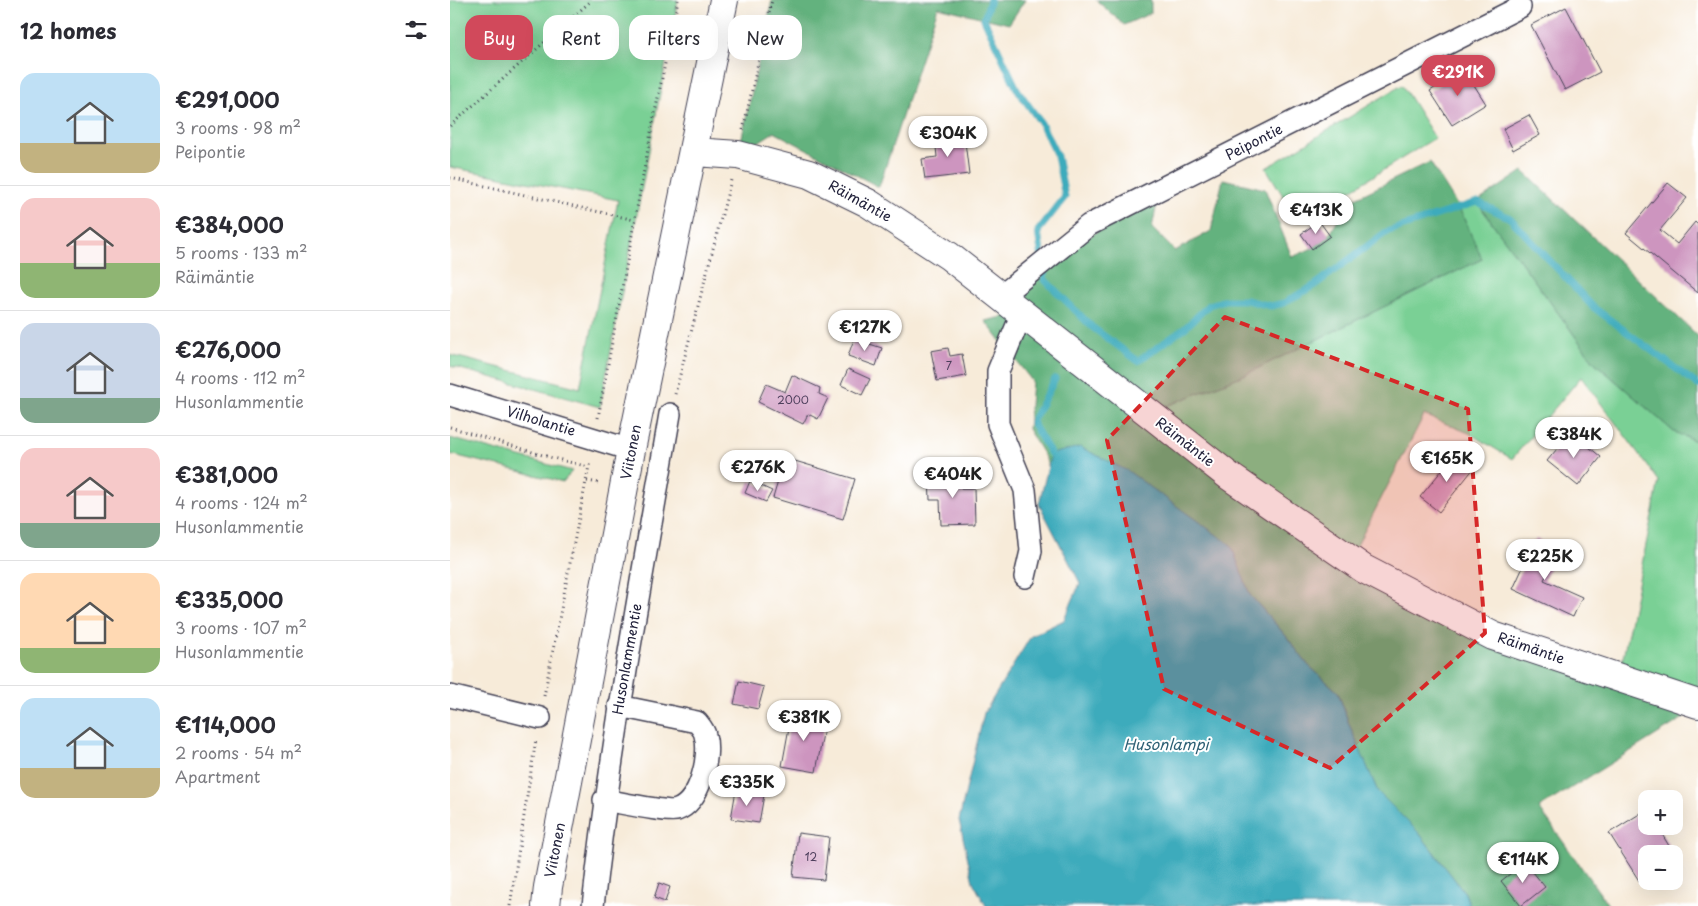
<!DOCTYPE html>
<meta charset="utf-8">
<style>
body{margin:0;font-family:"Playpen Sans",sans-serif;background:#f7f7f7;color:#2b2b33;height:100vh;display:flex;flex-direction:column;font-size:19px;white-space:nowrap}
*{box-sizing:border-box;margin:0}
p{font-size:16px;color:#7c7c81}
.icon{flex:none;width:28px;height:28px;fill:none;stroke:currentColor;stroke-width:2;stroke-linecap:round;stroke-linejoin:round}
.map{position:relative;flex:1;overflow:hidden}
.sheet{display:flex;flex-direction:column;background:#fff;width:450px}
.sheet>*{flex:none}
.guide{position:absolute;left:15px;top:15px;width:475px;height:45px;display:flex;gap:10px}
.buttons{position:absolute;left:1188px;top:790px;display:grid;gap:10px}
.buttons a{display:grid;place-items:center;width:45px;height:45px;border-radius:10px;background:#fff;box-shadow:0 5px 20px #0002;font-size:25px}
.price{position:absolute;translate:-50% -42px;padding:0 11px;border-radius:18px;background:#fff;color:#222;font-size:16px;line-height:32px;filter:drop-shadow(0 1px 2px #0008)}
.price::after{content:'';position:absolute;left:50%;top:30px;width:15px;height:11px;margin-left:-8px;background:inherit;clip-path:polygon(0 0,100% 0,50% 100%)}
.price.active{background:#d1495b;color:#fff}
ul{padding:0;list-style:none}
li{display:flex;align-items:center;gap:15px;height:125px;padding:0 20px}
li+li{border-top:1px solid #e1e1e2}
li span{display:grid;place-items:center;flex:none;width:140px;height:100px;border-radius:15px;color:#555}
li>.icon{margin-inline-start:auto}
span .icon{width:60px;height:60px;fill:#fffc;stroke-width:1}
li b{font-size:21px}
h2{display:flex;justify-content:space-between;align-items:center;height:60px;padding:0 20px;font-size:21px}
.tag{padding:0 18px;border-radius:15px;background:#fff;box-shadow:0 5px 20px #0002;font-size:18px;line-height:45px}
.tag.active{background:#d1495b;color:#fff}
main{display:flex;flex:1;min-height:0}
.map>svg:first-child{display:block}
.green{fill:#7ad095;stroke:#4e7968}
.forest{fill:#63b27e;stroke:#426a5c}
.water{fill:#3dabbc;stroke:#30667c}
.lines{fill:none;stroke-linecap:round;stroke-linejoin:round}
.stream{stroke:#3dabbc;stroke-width:7}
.building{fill:#cd95bf}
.street-casing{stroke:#424053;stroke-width:24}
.secondary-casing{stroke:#424053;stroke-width:30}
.path{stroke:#424053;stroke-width:3;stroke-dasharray:1 4;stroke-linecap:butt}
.street{stroke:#fff;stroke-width:21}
.secondary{stroke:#fff;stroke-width:28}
.marked{fill:#d62828;fill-opacity:0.2;stroke:#d62828;stroke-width:4;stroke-dasharray:10 6;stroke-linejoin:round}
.labels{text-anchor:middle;stroke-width:4;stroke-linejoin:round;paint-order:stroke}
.number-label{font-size:11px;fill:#4d3f5c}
.street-label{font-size:14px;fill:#22223b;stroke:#fff}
.water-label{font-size:15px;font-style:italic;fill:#2e6075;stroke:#fff}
</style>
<main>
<section class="sheet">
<h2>12 homes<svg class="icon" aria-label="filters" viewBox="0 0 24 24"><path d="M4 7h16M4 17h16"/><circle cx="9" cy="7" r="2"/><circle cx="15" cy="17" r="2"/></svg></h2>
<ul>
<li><span style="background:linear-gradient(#bfe0f5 70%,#c2b280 0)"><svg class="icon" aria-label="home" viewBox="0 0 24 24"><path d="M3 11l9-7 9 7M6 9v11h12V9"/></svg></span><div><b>€291,000</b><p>3 rooms · 98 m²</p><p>Peipontie</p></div></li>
<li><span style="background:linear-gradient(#f6c9c9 65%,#8fb573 0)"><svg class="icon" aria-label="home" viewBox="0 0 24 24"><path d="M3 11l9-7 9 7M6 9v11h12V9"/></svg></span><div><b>€384,000</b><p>5 rooms · 133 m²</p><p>Räimäntie</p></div></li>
<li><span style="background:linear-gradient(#c9d6e8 75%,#7fa58c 0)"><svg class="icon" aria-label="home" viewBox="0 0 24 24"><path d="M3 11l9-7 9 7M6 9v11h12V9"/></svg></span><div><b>€276,000</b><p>4 rooms · 112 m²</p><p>Husonlammentie</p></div></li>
<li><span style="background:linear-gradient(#f6c9c9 75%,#7fa58c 0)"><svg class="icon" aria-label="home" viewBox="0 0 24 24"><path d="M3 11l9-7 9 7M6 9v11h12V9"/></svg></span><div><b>€381,000</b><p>4 rooms · 124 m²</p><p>Husonlammentie</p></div></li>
<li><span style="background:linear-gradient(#ffd9b3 75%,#8fb573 0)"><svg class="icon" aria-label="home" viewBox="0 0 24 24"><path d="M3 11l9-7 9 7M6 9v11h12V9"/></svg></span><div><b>€335,000</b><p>3 rooms · 107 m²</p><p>Husonlammentie</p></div></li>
<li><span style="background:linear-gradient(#bfe0f5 70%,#c2b280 0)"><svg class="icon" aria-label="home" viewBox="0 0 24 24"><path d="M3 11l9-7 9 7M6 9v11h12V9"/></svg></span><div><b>€114,000</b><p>2 rooms · 54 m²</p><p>Apartment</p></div></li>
</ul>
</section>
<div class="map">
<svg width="1248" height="906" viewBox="0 0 1248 906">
<rect width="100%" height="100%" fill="#fff"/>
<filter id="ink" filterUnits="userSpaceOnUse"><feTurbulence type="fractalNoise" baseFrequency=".02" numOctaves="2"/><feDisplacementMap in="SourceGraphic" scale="10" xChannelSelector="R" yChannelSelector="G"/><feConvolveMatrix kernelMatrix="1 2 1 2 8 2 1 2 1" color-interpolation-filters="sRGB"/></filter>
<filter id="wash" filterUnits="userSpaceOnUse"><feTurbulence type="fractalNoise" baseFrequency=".0096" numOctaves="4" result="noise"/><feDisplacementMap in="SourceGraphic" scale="20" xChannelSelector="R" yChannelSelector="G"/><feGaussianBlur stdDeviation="1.12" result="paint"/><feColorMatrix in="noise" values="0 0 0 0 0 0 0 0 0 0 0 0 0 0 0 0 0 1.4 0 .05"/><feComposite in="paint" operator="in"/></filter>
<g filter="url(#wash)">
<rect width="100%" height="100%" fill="#f7ebd9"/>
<path class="green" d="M2,0H228L150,407L0,366V355L130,388L168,200L0,167V1Z
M952,85L985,138L849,222L816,168Z
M1027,202L1144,362L1224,432L1248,442V704L1169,677L1209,481L1131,377L1062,459L1019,433L974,415L900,559L699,413L796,374L1032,259L1009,208Z
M0,438L122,471L113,482L0,454Z"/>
<path class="forest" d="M322,0H575L559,24L488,7L429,187L324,132L288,155Z
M646,0H701V13L674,25Z
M980,162L1009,208L1032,259L796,374L699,413L914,569L1248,709L1089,808L1159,906H1020L1015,893L969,833L928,792L899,724L888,692L858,665L836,636L800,595L781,545L602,454L598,468L596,459L578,429L582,381L535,321L571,313L551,296L710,189L702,228L725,251L761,231L773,179L815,189L842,257C879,242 880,237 895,203Z
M1073,171L1248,336V442L1224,432L1144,362L1027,202Z"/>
<path class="water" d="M630,447L678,471L781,545L800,595L836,636L858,665L888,692L899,724L928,792L969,833L1015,893L1020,906H536L523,882L509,820L534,713L581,636L614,620L630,583L589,504L601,454Z"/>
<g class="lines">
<path class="stream" d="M540,0L534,19L567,89L591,123L607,156L615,197L588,231L595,280L642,327L688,361L735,328L759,305L775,300H796L821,306L834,303L865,285L936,232L1027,202L1060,218L1143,307L1248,385
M601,454L582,422L605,379"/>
</g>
<g id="blocks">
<path class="building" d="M1116,7L1150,72L1115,90L1081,25Z
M1014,69L1036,104L1002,125L980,91Z
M1079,115L1090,135L1063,150L1053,129Z
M514,134L519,174L475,179L472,159L487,157L485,137Z
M1218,183L1237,198L1210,230L1227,244L1245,222L1248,225V293L1176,233Z
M869,221L880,236L862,249L851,234Z
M404,339L432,348L426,366L398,356Z
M498,348L500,356L512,354L516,376L487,381L481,351Z
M398,369L420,379L412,395L391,385Z
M342,375L370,388L369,394L378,398L368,419L358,414L353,424L308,402L316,384L335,392Z
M1121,432L1151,457L1128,486L1097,461Z
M1006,453L1024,468L989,512L970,497Z
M335,458L405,479L393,519L323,498Z
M511,474V488H524L525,524L491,525L490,500H480L479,475Z
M300,481L322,491L316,502L295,493Z
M1086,539L1108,550L1094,580L1132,597L1123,617L1063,589Z
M289,681L314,687L308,709L284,704Z
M342,711L376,717L366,772L332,766Z
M286,790L314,795L309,823L281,819Z
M1196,810V826H1207L1230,864L1224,868V854H1196V881H1202L1193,887L1159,833Z
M348,833L379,837L374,880L343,877Z
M1075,862L1095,887L1071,906L1051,881Z
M209,883L220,887L215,902L204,898Z"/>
</g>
</g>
<g filter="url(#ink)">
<use href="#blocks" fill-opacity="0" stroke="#424053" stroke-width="1"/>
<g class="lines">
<defs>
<path id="street" d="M551,296L639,225L1070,7
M572,313L548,371V424L575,490L581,551L575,577
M0,395L181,450
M0,696L90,718
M154,800C167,802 219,813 227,810C250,802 261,756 255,735C254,730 250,726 247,722L169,706
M143,906C161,741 192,578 220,414"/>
<path id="secondary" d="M244,152L288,155L359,174L418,203L499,256L779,476L914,569L1043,636L1248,704
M96,906L98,887L181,450L274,0"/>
</defs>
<use href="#street" class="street-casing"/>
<use href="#secondary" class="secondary-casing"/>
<path class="path" d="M0,126L142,0
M293,130L322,0
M0,178L185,220
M225,394L281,180
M148,418L202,127L228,0
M0,427L99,457L139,467
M137,481L149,483
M94,696L140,461
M60,906L86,739"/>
<use href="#street" class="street"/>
<use href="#secondary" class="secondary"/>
</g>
</g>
<path class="marked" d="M775,317L1018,409L1035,633L880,768L714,689L657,440Z"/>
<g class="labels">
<g class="number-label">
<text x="499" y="370">7</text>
<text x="343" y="404">2000</text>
<text x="361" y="861">12</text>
</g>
<g class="street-label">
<text transform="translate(804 142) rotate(-27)" y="5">Peipontie</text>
<text transform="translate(410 201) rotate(29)" y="5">Räimäntie</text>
<text transform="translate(91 421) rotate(17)" y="5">Vilholantie</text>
<text transform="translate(735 442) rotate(38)" y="5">Räimäntie</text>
<text transform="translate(181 452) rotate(-79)" y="5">Viitonen</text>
<text transform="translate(1081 648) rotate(19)" y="5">Räimäntie</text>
<text transform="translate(177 659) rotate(-80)" y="5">Husonlammentie</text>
<text transform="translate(105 850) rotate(-79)" y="5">Viitonen</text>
</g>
<g class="water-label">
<text x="716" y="750">Husonlampi</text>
</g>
</g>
</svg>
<div class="buttons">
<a>+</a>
<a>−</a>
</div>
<b class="price active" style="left:1008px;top:97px">€291K</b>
<b class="price" style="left:498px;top:158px">€304K</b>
<b class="price" style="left:866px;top:235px">€413K</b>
<b class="price" style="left:415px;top:352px">€127K</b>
<b class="price" style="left:1124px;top:459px">€384K</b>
<b class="price" style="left:997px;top:483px">€165K</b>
<b class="price" style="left:308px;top:492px">€276K</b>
<b class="price" style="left:503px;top:499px">€404K</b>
<b class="price" style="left:1095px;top:581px">€225K</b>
<b class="price" style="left:354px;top:742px">€381K</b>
<b class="price" style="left:297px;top:807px">€335K</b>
<b class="price" style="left:1073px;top:884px">€114K</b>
<div class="guide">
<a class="tag active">Buy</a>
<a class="tag">Rent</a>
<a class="tag">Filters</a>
<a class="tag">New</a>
</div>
</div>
</main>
